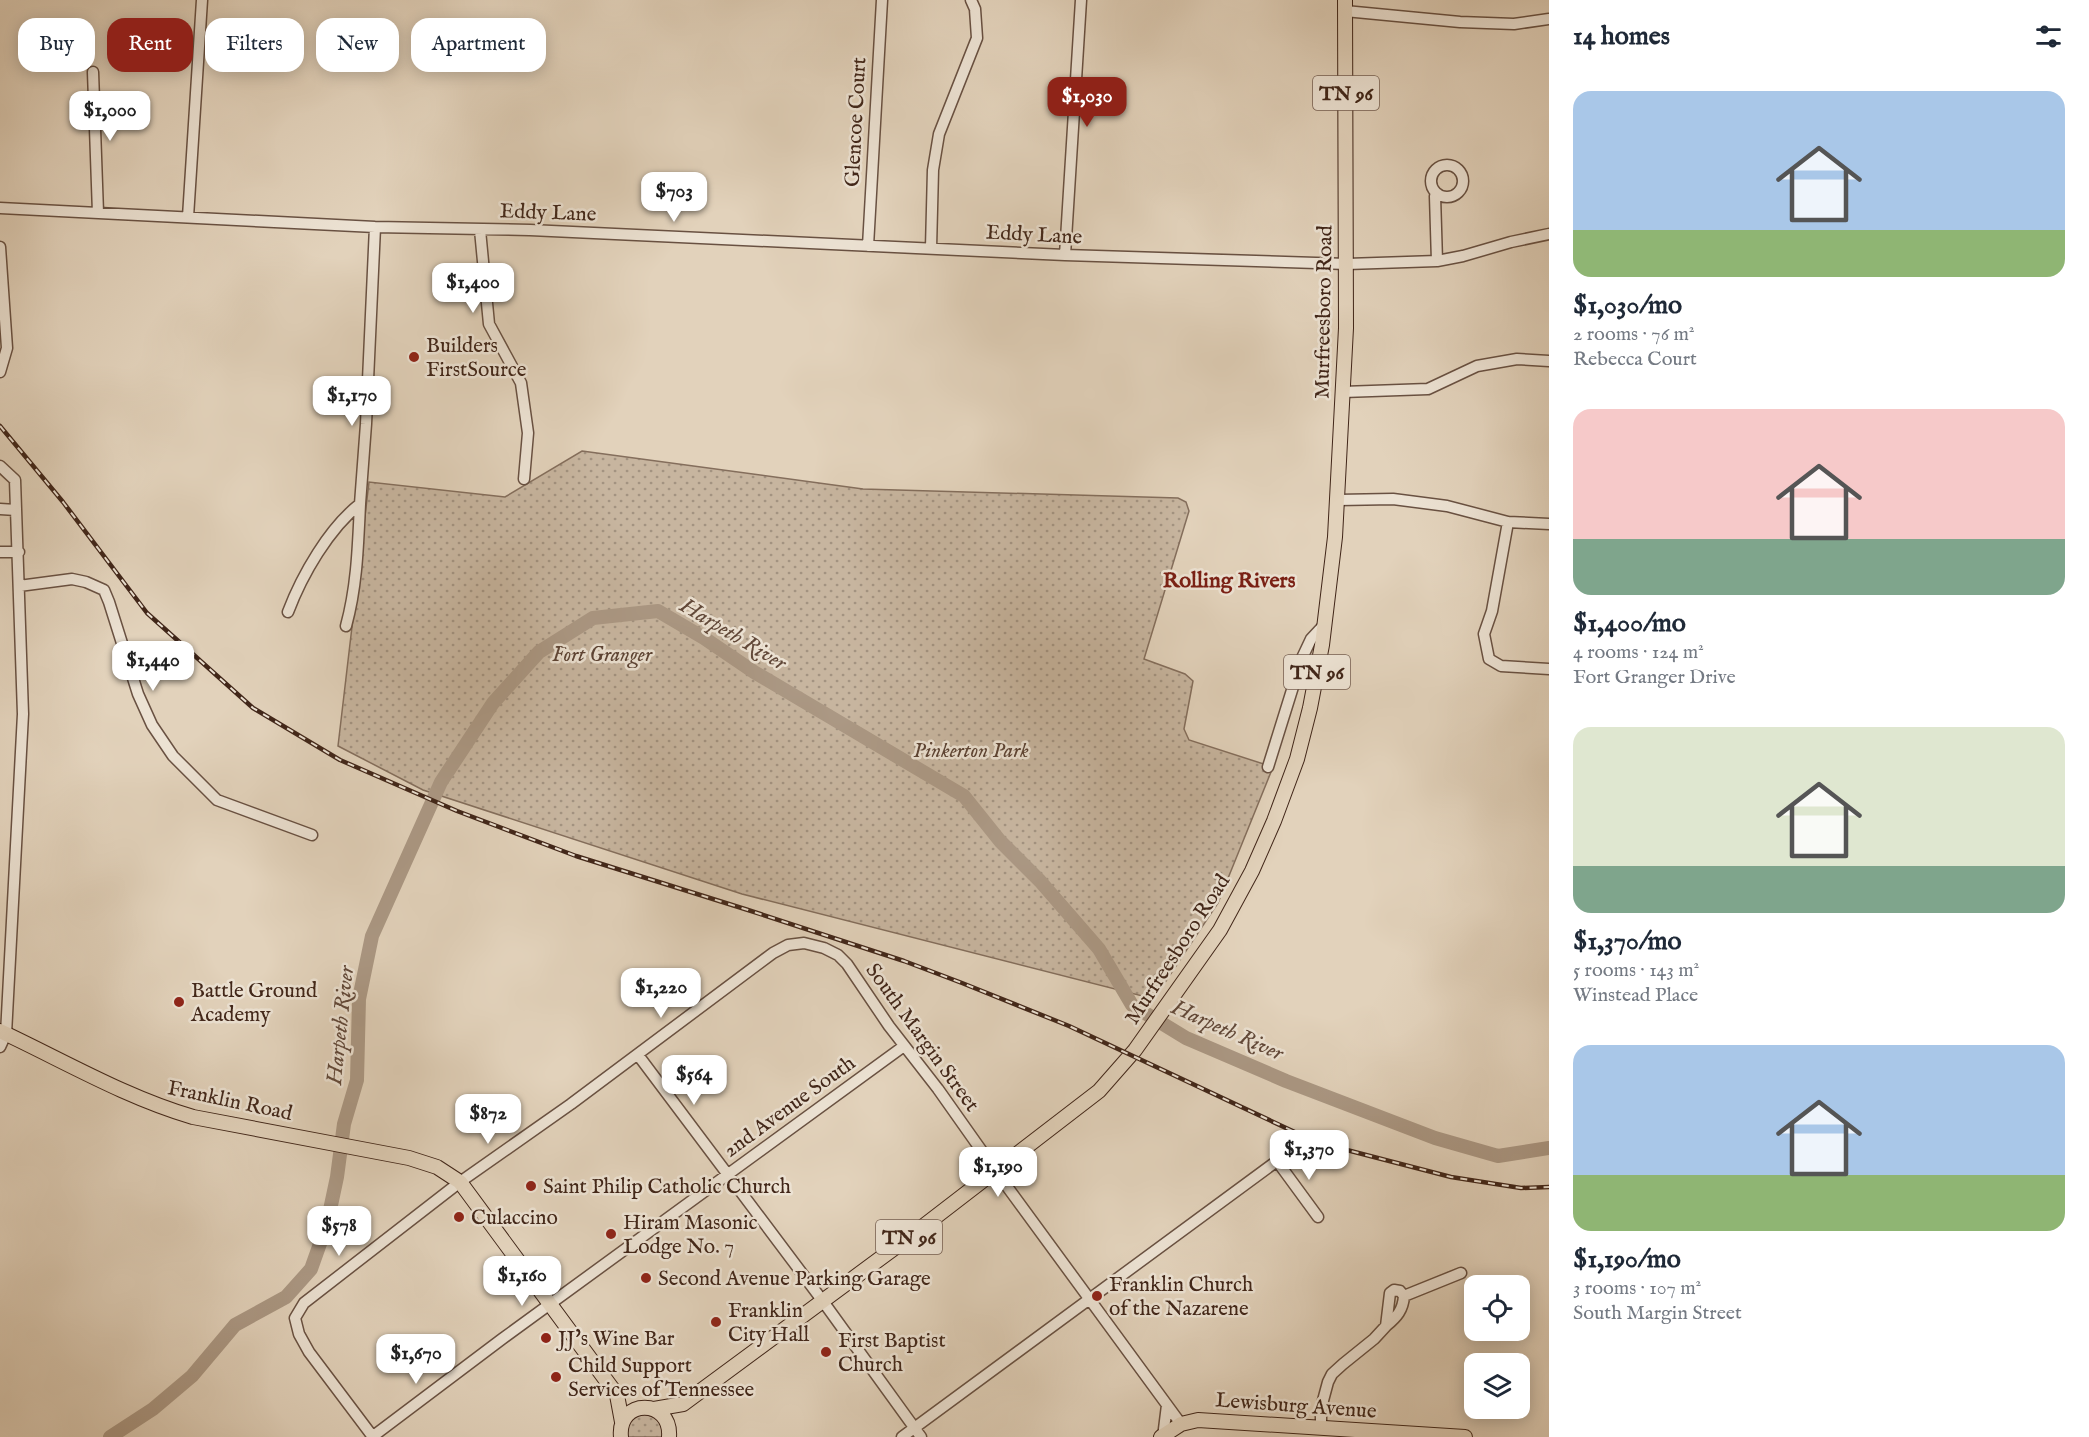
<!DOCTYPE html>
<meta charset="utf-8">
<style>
body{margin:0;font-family:"IM FELL English",serif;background:#f6f6f7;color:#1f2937;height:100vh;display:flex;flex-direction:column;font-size:22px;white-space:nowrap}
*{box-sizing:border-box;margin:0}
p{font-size:20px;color:#747a83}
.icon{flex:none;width:33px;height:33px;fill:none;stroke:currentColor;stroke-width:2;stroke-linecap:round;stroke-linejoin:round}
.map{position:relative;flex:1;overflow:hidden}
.side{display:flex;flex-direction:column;background:#fff;width:540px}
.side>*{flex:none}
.hud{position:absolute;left:18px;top:18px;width:570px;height:54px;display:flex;gap:12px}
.buttons{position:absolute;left:1464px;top:1275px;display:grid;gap:12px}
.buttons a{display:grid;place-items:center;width:66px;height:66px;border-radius:12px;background:#fff;box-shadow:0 3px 15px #0003;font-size:30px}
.price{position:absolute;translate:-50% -51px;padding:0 14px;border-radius:12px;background:#fff;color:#222;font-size:20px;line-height:39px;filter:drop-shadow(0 2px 3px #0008)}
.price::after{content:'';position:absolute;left:50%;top:36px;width:18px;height:14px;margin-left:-9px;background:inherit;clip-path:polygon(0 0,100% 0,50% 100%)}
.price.on{background:#8f2418;color:#fff}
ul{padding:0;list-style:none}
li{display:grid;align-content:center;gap:12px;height:318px;padding:0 24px}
li span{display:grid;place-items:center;height:186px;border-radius:18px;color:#555}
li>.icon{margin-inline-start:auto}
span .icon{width:108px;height:108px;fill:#fffc;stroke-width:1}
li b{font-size:26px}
h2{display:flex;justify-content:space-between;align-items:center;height:72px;padding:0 24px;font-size:26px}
.tag{padding:0 21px;border-radius:18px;background:#fff;box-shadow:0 3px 15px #0003;font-size:21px;line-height:54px}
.tag.on{background:#8f2418;color:#fff}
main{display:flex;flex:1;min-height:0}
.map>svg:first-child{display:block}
.park{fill:url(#park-dots);stroke:#846e5c;stroke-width:1.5}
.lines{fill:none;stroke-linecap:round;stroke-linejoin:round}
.river{stroke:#ab9884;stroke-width:14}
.minor-casing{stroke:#695142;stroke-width:13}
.major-casing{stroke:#412619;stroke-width:16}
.minor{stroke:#ece2d3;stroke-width:10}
.major{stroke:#e2d2bb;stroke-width:14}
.rail-casing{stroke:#412619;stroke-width:4.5}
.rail{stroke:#ece2d3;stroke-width:2;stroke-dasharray:7;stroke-linecap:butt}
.poi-dot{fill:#8f2418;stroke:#ece2d3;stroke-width:2}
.labels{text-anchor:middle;stroke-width:5;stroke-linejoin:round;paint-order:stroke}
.shield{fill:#ece2d3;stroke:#745e51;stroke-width:1.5}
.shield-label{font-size:20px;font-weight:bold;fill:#412619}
.street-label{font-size:21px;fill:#412619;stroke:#ece2d3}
.poi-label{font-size:21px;fill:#412619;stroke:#ece2d3;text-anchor:start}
.park-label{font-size:21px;font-style:italic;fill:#5c4334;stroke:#ece2d3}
.neighbourhood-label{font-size:22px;font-weight:bold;fill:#7a1f14;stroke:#ece2d3}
.water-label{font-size:22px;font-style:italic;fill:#614839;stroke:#ece2d3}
</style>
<main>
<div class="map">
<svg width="1549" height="1437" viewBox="0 0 1549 1437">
<defs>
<pattern id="park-dots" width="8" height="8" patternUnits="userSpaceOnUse" patternTransform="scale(1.5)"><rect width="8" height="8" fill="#c7b59f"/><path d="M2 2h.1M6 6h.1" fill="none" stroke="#a39381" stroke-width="1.8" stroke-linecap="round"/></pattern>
</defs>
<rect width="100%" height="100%" fill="#e2d2bb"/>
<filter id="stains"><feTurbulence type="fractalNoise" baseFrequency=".00333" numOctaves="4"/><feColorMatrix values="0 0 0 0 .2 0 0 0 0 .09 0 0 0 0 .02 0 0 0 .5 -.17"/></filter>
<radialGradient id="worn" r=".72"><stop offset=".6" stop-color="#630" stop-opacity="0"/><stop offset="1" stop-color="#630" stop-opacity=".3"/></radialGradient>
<path class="park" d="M582,451L863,489L1178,498L1186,502L1189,511L1144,659L1185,674L1193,681L1184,729L1189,740L1273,767L1218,903L1154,999L742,894L423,790L338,746L369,482L505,497Z
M644,1414C657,1416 663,1424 663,1437H625L628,1423L638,1415Z"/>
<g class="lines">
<path class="river" d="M110,1437L153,1409L192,1376L235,1325L286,1297L311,1269L327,1224L337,1177L344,1124L357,1080L359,999L372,936L441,782L493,703L539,652L593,618L658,611L704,638L754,672L964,796L1000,841L1040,881L1099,949L1132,1005L1186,1038L1286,1081L1435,1138L1498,1156L1549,1148"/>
<defs>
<path id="minor" d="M1345,11L1460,22L1514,24L1549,19
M93,72L98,213
M1431 181a16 16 0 1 1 32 0a16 16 0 1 1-32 0Z
M0,208L375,227L530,230L1065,255L1347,264L1437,261L1463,256L1511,242L1549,234
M188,217L202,0
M480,230L489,324L521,383L528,433L524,479
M868,246L882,0
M0,247L7,348L0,372
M931,248L933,170L939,134L977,38L975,9L971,0
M1065,255L1081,0
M1437,261L1435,196L1438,194
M1343,392L1428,389L1477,366L1517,359L1549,361
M0,466L15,480L23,714L6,1034L0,1047
M1338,500L1393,499L1447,506L1508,522L1549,524
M0,509L16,510
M1508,522L1492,611L1484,634L1489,659L1501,666L1549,669
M0,552H19
M19,586L72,579L86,582L104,590L109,602L138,694L152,725L173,756L217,800L312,835
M288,612C302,575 329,528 360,504L366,424L375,227
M346,626C357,586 358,546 360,504
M1268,767L1302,658L1311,639L1325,624
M638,1055L822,1300L921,1437
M1404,1296L1461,1273
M1321,1428V1408L1328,1382L1332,1374L1343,1364L1374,1339L1386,1326L1390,1293L1394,1290L1400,1291L1404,1296C1403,1310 1397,1317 1386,1326
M372,1437L502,1339L904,1046
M373,1437L309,1352L299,1334L295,1318L304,1303L460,1182L571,1104L773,953L788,945L804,943L824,948L838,955L847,964L889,1026L938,1089L1003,1181L1181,1424
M902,1437L1277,1161L1318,1217
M1163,1437L1167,1405"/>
<path id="major" d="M0,1031C64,1061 125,1097 193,1117L409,1158L437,1167L460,1182L617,1395L622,1422
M654,1409L683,1404L912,1235L1099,1091L1135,1050L1220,930L1252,871L1274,821L1297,759L1310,708L1322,645L1335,537L1346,328L1345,0
M621,1437C617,1398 672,1398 669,1437
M1161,1437L1181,1424L1198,1420L1465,1437"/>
</defs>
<use href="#minor" class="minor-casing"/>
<use href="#major" class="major-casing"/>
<use href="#minor" class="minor"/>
<use href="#major" class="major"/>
<defs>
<path id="rail" d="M0,426L63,502L147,613L253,708L340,760L457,811L576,856L748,910L904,961L962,983L1069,1026L1316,1142L1451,1177L1521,1188L1549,1187"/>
</defs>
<use href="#rail" class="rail-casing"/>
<use href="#rail" class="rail"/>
</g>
<g class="poi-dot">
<circle cx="414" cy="357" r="6"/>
<circle cx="179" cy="1002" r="6"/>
<circle cx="531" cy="1186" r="6"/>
<circle cx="459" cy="1217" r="6"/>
<circle cx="611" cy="1234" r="6"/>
<circle cx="646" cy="1278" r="6"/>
<circle cx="1097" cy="1296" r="6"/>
<circle cx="716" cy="1322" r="6"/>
<circle cx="546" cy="1338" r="6"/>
<circle cx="826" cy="1352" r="6"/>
<circle cx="556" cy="1377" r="6"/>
</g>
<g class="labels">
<g class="shield">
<rect x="1313" y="76" width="66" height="34" rx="4.5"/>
<rect x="1284" y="655" width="66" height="34" rx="4.5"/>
<rect x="876" y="1220" width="66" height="34" rx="4.5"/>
</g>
<g class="shield-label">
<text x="1346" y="100">TN 96</text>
<text x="1317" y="679">TN 96</text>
<text x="909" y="1244">TN 96</text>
</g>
<g class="street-label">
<text transform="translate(855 122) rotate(-87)" y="7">Glencoe Court</text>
<text transform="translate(548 212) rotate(2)" y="7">Eddy Lane</text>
<text transform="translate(1034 234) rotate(3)" y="7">Eddy Lane</text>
<text transform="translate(1323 312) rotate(-89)" y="7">Murfreesboro Road</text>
<text transform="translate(1177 949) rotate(-57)" y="7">Murfreesboro Road</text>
<text transform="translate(923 1037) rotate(54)" y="7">South Margin Street</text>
<text transform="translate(230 1100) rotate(12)" y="7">Franklin Road</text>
<text transform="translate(789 1106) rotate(-36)" y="7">2nd Avenue South</text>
<text transform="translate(1296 1405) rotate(4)" y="7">Lewisburg Avenue</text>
</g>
<g class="poi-label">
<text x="426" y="352">Builders<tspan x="426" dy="24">FirstSource</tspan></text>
<text x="191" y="997">Battle Ground<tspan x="191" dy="24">Academy</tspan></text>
<text x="543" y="1193">Saint Philip Catholic Church</text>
<text x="471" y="1224">Culaccino</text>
<text x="623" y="1229">Hiram Masonic<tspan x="623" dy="24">Lodge No. 7</tspan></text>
<text x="658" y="1285">Second Avenue Parking Garage</text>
<text x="1109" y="1291">Franklin Church<tspan x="1109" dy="24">of the Nazarene</tspan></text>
<text x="728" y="1317">Franklin<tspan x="728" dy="24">City Hall</tspan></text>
<text x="558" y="1345">JJ's Wine Bar</text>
<text x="838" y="1347">First Baptist<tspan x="838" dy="24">Church</tspan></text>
<text x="568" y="1372">Child Support<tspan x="568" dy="24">Services of Tennessee</tspan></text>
</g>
<g class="park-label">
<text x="602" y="661">Fort Granger</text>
<text x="971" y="757">Pinkerton Park</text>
</g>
<g class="neighbourhood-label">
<text x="1229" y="587">Rolling Rivers</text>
</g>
<g class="water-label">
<text transform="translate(734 633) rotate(31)" y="8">Harpeth River</text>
<text transform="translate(339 1025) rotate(-84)" y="8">Harpeth River</text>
<text transform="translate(1228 1029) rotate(24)" y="8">Harpeth River</text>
</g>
</g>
<rect width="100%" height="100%" filter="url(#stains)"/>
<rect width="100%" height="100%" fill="url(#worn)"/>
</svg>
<div class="buttons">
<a><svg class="icon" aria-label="locate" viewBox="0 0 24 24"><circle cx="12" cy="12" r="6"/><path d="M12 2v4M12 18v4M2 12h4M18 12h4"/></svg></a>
<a><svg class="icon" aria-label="layers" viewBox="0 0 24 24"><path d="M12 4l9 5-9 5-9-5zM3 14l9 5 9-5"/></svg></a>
</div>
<b class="price on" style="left:1087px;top:128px">$1,030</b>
<b class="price" style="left:110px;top:142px">$1,000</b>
<b class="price" style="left:674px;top:223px">$703</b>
<b class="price" style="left:473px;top:314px">$1,400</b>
<b class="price" style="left:352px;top:427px">$1,170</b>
<b class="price" style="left:153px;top:692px">$1,440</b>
<b class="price" style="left:661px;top:1019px">$1,220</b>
<b class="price" style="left:694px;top:1106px">$564</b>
<b class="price" style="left:488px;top:1145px">$872</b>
<b class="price" style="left:1309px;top:1181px">$1,370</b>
<b class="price" style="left:998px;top:1198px">$1,190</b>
<b class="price" style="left:339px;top:1257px">$578</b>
<b class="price" style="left:522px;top:1307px">$1,160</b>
<b class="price" style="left:416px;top:1385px">$1,670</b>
<div class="hud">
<a class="tag">Buy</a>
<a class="tag on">Rent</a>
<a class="tag">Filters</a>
<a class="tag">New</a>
<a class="tag">Apartment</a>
</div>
</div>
<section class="side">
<h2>14 homes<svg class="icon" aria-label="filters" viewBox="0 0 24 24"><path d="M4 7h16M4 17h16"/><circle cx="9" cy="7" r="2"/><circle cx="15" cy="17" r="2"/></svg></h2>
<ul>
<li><span style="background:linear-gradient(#a9c7e8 75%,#8fb573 0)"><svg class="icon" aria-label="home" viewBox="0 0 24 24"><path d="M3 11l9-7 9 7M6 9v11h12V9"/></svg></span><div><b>$1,030/mo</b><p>2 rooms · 76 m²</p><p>Rebecca Court</p></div></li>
<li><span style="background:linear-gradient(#f6c9c9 70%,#7fa58c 0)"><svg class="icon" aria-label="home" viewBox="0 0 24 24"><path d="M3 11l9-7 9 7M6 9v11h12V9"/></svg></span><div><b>$1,400/mo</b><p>4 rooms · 124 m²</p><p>Fort Granger Drive</p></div></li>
<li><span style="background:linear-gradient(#dfe7d0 75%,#7fa58c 0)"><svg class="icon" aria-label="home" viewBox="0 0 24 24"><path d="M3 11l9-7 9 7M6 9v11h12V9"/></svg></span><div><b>$1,370/mo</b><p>5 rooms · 143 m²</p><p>Winstead Place</p></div></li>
<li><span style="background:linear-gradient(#a9c7e8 70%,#8fb573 0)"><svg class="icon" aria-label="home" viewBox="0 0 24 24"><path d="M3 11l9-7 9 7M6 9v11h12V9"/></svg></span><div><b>$1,190/mo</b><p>3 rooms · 107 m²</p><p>South Margin Street</p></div></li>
</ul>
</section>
</main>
